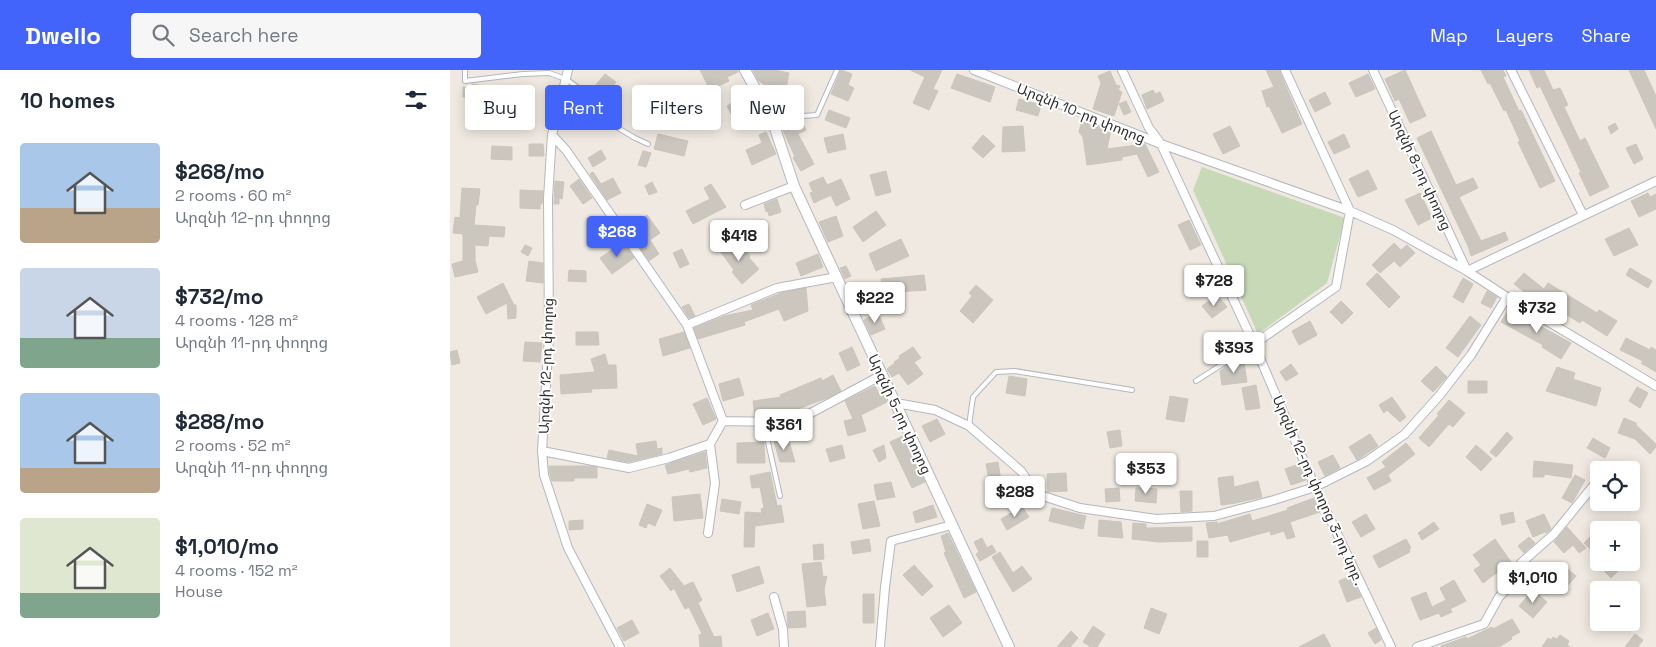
<!DOCTYPE html>
<meta charset="utf-8">
<style>
body{margin:0;font-family:"Space Grotesk","Noto Sans Armenian",sans-serif;background:#f6f6f7;color:#1f2937;height:100vh;display:flex;flex-direction:column;font-size:19px;white-space:nowrap}
*{box-sizing:border-box;margin:0}
p{font-size:16px;color:#747a83}
.icon{flex:none;width:28px;height:28px;fill:none;stroke:currentColor;stroke-width:2;stroke-linecap:round;stroke-linejoin:round}
.map{position:relative;flex:1;overflow:hidden}
.panel{display:flex;flex-direction:column;background:#fff;width:450px}
.panel>*{flex:none}
.hud{position:absolute;left:15px;top:15px;width:475px;height:45px;display:flex;gap:10px}
.fabs{position:absolute;left:1140px;top:391px;display:grid;gap:10px}
.fabs a{display:grid;place-items:center;width:50px;height:50px;border-radius:5px;background:#fff;box-shadow:0 2px 12px #0003;font-size:25px}
.price{position:absolute;translate:-50% -42px;padding:0 11px;border-radius:5px;background:#fff;color:#222;font-size:16px;line-height:32px;filter:drop-shadow(0 1px 2px #0008)}
.price::after{content:'';position:absolute;left:50%;top:30px;width:15px;height:11px;margin-left:-8px;background:inherit;clip-path:polygon(0 0,100% 0,50% 100%)}
.price.on{background:#4264fb;color:#fff}
ul{padding:0;list-style:none}
li{display:flex;align-items:center;gap:15px;height:125px;padding:0 20px}
li span{display:grid;place-items:center;flex:none;width:140px;height:100px;border-radius:5px;color:#555}
li>.icon{margin-inline-start:auto}
span .icon{width:60px;height:60px;fill:#fffc;stroke-width:1}
li b{font-size:21px}
h2{display:flex;justify-content:space-between;align-items:center;height:60px;padding:0 20px;font-size:21px}
.pill{padding:0 18px;border-radius:5px;background:#fff;box-shadow:0 2px 12px #0003;font-size:18px;line-height:45px}
.pill.on{background:#4264fb;color:#fff}
header{display:flex;align-items:center;gap:30px;box-sizing:border-box;height:70px;padding:0 25px;background:#4264fb;color:#fff}
header strong{font-size:24px}
nav{display:flex;gap:28px;margin-inline-start:auto;font-size:18px}
.search{width:350px;height:45px;background:#f6f6f7;display:flex;align-items:center;gap:12px;box-sizing:border-box;padding:0 18px;border-radius:5px;color:#747a83;font-size:19px}
main{display:flex;flex:1;min-height:0}
.map>svg:first-child{display:block}
.cemetery{fill:#c8d9b8}
.building{fill:#cbc7bf;stroke:#cbc5ba}
.lines{fill:none;stroke-linecap:round;stroke-linejoin:round}
.service-casing{stroke:#b4b7c1;stroke-width:6}
.minor-casing{stroke:#b4b7c1;stroke-width:10}
.tertiary-casing{stroke:#b4b7c1;stroke-width:12}
.service{stroke:#fff;stroke-width:4}
.minor{stroke:#fff;stroke-width:8}
.tertiary{stroke:#fff;stroke-width:10}
.labels{text-anchor:middle;stroke-width:4;stroke-linejoin:round;paint-order:stroke}
.street-label{font-size:14px;fill:#2e2e2e;stroke:#fff}
</style>
<header>
<strong>Dwello</strong>
<div class="search"><svg class="icon" aria-label="search" viewBox="0 0 24 24"><circle cx="10" cy="10" r="6"/><path d="M15 15l6 6"/></svg>Search here</div>
<nav><a>Map</a><a>Layers</a><a>Share</a></nav>
</header>
<main>
<section class="panel">
<h2>10 homes<svg class="icon" aria-label="filters" viewBox="0 0 24 24"><path d="M4 7h16M4 17h16"/><circle cx="9" cy="7" r="2"/><circle cx="15" cy="17" r="2"/></svg></h2>
<ul>
<li><span style="background:linear-gradient(#a9c7e8 65%,#b9a48a 0)"><svg class="icon" aria-label="home" viewBox="0 0 24 24"><path d="M3 11l9-7 9 7M6 9v11h12V9"/></svg></span><div><b>$268/mo</b><p>2 rooms · 60 m²</p><p>Արզնի 12-րդ փողոց</p></div></li>
<li><span style="background:linear-gradient(#c9d6e8 70%,#7fa58c 0)"><svg class="icon" aria-label="home" viewBox="0 0 24 24"><path d="M3 11l9-7 9 7M6 9v11h12V9"/></svg></span><div><b>$732/mo</b><p>4 rooms · 128 m²</p><p>Արզնի 11-րդ փողոց</p></div></li>
<li><span style="background:linear-gradient(#a9c7e8 75%,#b9a48a 0)"><svg class="icon" aria-label="home" viewBox="0 0 24 24"><path d="M3 11l9-7 9 7M6 9v11h12V9"/></svg></span><div><b>$288/mo</b><p>2 rooms · 52 m²</p><p>Արզնի 11-րդ փողոց</p></div></li>
<li><span style="background:linear-gradient(#dfe7d0 75%,#7fa58c 0)"><svg class="icon" aria-label="home" viewBox="0 0 24 24"><path d="M3 11l9-7 9 7M6 9v11h12V9"/></svg></span><div><b>$1,010/mo</b><p>4 rooms · 152 m²</p><p>House</p></div></li>
</ul>
</section>
<div class="map">
<svg width="1206" height="577" viewBox="0 0 1206 577">
<rect width="100%" height="100%" fill="#efe9e1"/>
<path class="cemetery" d="M752,97L895,148L877,213L808,264L743,120Z"/>
<path class="building" d="M250,0H288V2L277,7L279,11L260,20Z
M303,0H325L339,3L335,23L321,20L308,10Z
M391,0L402,4L398,15L404,18L398,31L381,24Z
M460,0H492L483,19L488,21L479,40L463,33L475,7Z
M816,0H829L852,54L832,63L819,36L817,37L812,21L824,17Z
M955,0L976,46L960,53L949,29L945,31L935,9Z
M1031,0H1053L1056,6L1053,7L1069,41L1071,40L1105,111L1090,118L1068,72L1070,71L1056,40L1054,41L1040,13L1038,14Z
M1079,0H1094L1103,20L1110,18L1118,35L1114,37L1130,71L1135,68L1159,117L1140,126L1129,103L1131,102L1090,16L1087,18Z
M1179,0H1194L1206,26V59Z
M660,1L666,15L670,16L668,20L672,22L664,46L643,39L651,13L648,6Z
M155,4L166,12L155,26L144,17Z
M507,4L545,17L540,32L501,18Z
M918,4L925,19L906,27L899,13Z
M22,14L29,15V18H34L33,27H29V29L13,27V17L22,18Z
M703,20L705,24L710,22L714,31L697,39L692,25Z
M875,22L881,34L865,42L859,30Z
M298,23L303,32L281,44L277,36Z
M124,27L133,36L121,48L114,40L115,36Z
M569,29L591,35L588,46L566,40Z
M140,31L150,43L145,46L136,35Z
M676,31L681,42L674,45L669,34Z
M379,40L400,48L396,58L375,50Z
M348,50H351L356,60L348,64L364,94L351,101L343,88L345,87L332,58Z
M632,50L661,60L657,79L695,74L709,102L698,107L687,84L672,87V90L637,95L633,67L629,62Z
M1165,53L1168,59L1161,64L1158,57Z
M573,56L575,81L552,82L553,57Z
M780,56L790,76L773,84L763,64Z
M981,61L1006,115L1023,108L1028,118L1009,127L1031,171L1055,162L1058,170L1021,186L1018,176L967,68Z
M316,62L326,84L302,95L296,80L312,73L309,65Z
M208,64L238,71L234,86L204,79Z
M393,64L396,79L378,83L374,68Z
M894,64L900,77L884,84L878,72Z
M533,65L545,76L533,88L522,78Z
M79,74H93L94,86H79Z
M1186,74L1193,89L1184,94L1176,78Z
M42,76L62,77V90L41,89Z
M151,80L156,89L143,97L138,88Z
M193,81L201,83L196,97L188,95Z
M918,100L927,119L908,127L899,109Z
M436,101L441,122L426,126L420,105Z
M143,102L151,114L163,108L171,123L157,130L140,104Z
M373,107L377,115L391,109L400,129L386,136L381,125L364,133L360,123L363,122L359,113Z
M129,109L142,128L133,134L120,116Z
M105,111L114,112L112,129L109,128V134H104Z
M202,112L207,122L199,125L195,116Z
M261,114L276,137L243,154L236,141L260,129L254,118Z
M12,118L30,119L28,135H26L24,155L55,157L54,167L39,166L38,176L25,175V190L28,202L5,207L2,194L13,191V164L3,163L5,147L10,148Z
M70,120L93,121L92,134H90V139L70,138Z
M970,123L982,148L968,155L955,130Z
M1198,123L1200,127L1206,124V139L1189,147L1181,131Z
M327,129L331,142L319,146L318,141L316,142L314,134Z
M426,141L436,155L413,172L403,157Z
M197,145L210,163L200,170L209,184L199,191L177,159Z
M386,146L393,166L378,172L369,152Z
M739,150L751,175L740,180L728,155Z
M1179,158L1188,175L1164,186L1155,169Z
M451,169L459,186L426,201L419,184Z
M284,170L293,182L295,180L300,186L299,188L309,199L292,214L282,202L284,200L270,181Z
M173,172L184,188L162,204L150,188Z
M944,173L951,180L957,175L965,183L950,197L944,191L930,203L922,195Z
M75,175L82,178L78,186L71,182Z
M232,179L239,194L230,198L223,183Z
M368,184L373,197L351,206L346,193Z
M79,191L93,193V213L76,211Z
M396,196L401,206L395,209L390,198Z
M1180,198L1202,211L1198,218L1176,205Z
M119,200L136,201V212L118,211Z
M927,203L950,227L939,238L916,214Z
M1074,203L1094,219L1098,213L1147,243L1149,240L1167,251L1157,266L1132,250L1130,253L1081,222L1078,225L1064,214Z
M474,205L476,220L433,223L431,209Z
M1013,208L1023,214L1013,233L1003,227Z
M53,213L64,235H66V248L58,249L57,233L36,244L27,227Z
M526,215L543,230L523,253L510,241L522,226L519,223Z
M356,218L358,241L334,251L329,239L294,252L295,255L248,269L244,258L274,246L303,240L301,235L331,223Z
M1037,221L1047,227L1041,238L1031,233Z
M767,225L777,237L762,248L752,236Z
M891,231L903,243L892,254L880,242Z
M239,234L245,246L239,248L232,237Z
M1059,239L1121,273L1111,289L1092,277L1093,275L1051,252Z
M428,243L435,259L421,265L414,250Z
M1020,246L1031,255L1008,287L996,278Z
M860,251L867,265L849,275L842,261Z
M126,262H148L149,275H126Z
M234,262L240,278L213,286L209,269Z
M1176,268L1200,280L1201,277L1206,280V302L1191,293L1193,291L1170,280Z
M75,272L92,273L90,292L73,291Z
M402,277L410,295L397,301L389,283Z
M463,277L471,288L464,292L473,304L458,315L449,303L442,307L437,299L445,293L444,292L450,288L449,286Z
M7,280L10,293L2,295L0,282Z
M155,284L158,295H166L167,318L141,319L142,322L111,324L110,305L145,302L141,289Z
M794,293L797,312L772,315L770,301L778,295Z
M841,294L848,304L836,311L830,302Z
M986,296L997,307L983,322L971,311Z
M1107,297L1125,303L1123,309L1151,318L1146,336L1096,321Z
M383,305L391,321L380,327L329,346H317L316,342H314V346H305L303,331L331,327L330,325L371,308L372,311Z
M559,306L577,309L575,326L556,323Z
M289,308L294,325L273,331L269,314Z
M1018,311H1037V323H1018Z
M806,315L810,338L796,340L792,318Z
M425,316L429,324L433,323L437,332L411,345L416,361L398,366L394,351L403,349L395,331Z
M1187,317L1198,323L1190,338L1179,331Z
M720,326L738,329L734,352L716,349Z
M942,327L956,347L950,352L937,340L934,343L929,335Z
M257,328L266,349L253,355L243,334Z
M999,330L1015,343L1003,357L999,354L979,377L969,368L989,345L987,344Z
M1174,348L1186,353V355L1206,374V377L1200,384L1185,369L1168,363Z
M487,349L495,364L480,372L472,356Z
M670,360L672,376L660,378L657,362Z
M1057,362L1063,368L1046,387L1040,382Z
M920,364L928,376L907,390L899,377Z
M453,366L475,412L462,418L440,372Z
M338,368L345,392H330L324,372Z
M1143,368L1160,378L1155,388L1137,378Z
M206,371L207,379L212,378V384L179,392L157,388L159,380L188,386L186,374Z
M314,372L315,393H287V373Z
M956,373L965,384L938,405L941,411L924,420L917,408L936,397L932,392Z
M392,375L395,388L380,392L376,379Z
M434,375L436,388L429,392L423,380Z
M1026,375L1042,389L1031,401L1016,387Z
M255,382L257,398L240,402L239,399L218,404L215,395Z
M883,385L890,398L875,406L868,392Z
M1084,391L1123,395L1121,408L1094,404V407H1083Z
M548,392L551,411L557,410L563,434L544,438L536,394Z
M849,394L856,410L841,415L835,399Z
M99,396H138L147,397V408H124V411H102L100,404Z
M320,402L327,436L331,435L334,452L305,456L304,477H294L295,442L312,443L311,439L314,438L310,417L302,418L300,406Z
M616,403L617,421L598,422L597,404Z
M1125,405L1135,410L1122,433L1112,428Z
M783,406L784,417L808,411L812,427L786,433L771,435L768,408Z
M441,412L445,427L427,430L424,415Z
M669,418L670,431L656,432L655,419Z
M686,418L707,419L706,433L685,431Z
M730,421H742V441L731,442Z
M250,424L253,448L224,451L222,427Z
M864,428L870,442L840,452L845,467L837,469L834,461L821,465L820,461L780,472L778,465L759,468L756,453L767,452V454L800,444L802,451L838,440L837,438Z
M272,429L291,432L289,444L270,441Z
M424,431L430,456L413,459L408,434Z
M197,434L212,440L205,456L198,453L196,458L189,455Z
M483,435L487,447L466,453L463,442Z
M570,438H573L579,447L557,460L551,449Z
M602,438L636,446L633,459L599,451Z
M1063,442L1065,452L1052,455L1050,445Z
M916,444L925,459L911,467L902,452Z
M1094,444L1101,459L1096,463L1095,462L1083,467L1076,451Z
M133,450V459L119,460V451Z
M649,450L671,452L673,468L648,466Z
M984,452L989,459L972,470L968,463Z
M683,453L696,454V458L742,457V471L709,472L682,469Z
M1117,457L1136,478L1129,483L1123,475L1114,483L1104,472Z
M1149,458V487L1134,473Z
M498,463L526,522L514,528L494,483L496,482L491,466Z
M1079,467L1085,473L1074,483L1068,476Z
M532,468L537,478L542,475L546,482L530,491L526,484L529,482L524,472Z
M419,469L421,481L403,484L401,472Z
M956,469L961,478L959,479L960,482L929,498L923,486Z
M1045,469L1061,492L1033,513L1024,500L1031,495L1023,485Z
M747,471H758V487H747Z
M373,474L374,489L364,490L363,475Z
M550,482L563,503L572,496L582,509L563,522L542,487Z
M371,492L373,507L377,506L374,519L376,535L357,537L352,494Z
M1161,492H1177L1161,508L1155,502V499Z
M464,495L483,516L472,526L453,505Z
M1113,495L1126,506L1111,523L1093,507L1101,497L1107,502Z
M309,496L314,513L287,522L282,505Z
M220,498L234,516L243,512L252,530L248,533L264,567L271,566L272,577H250L249,565L252,564L239,537L235,539L224,518L221,521L210,506Z
M901,506L911,527L897,532L889,511Z
M1004,510L1016,531L1000,539L1002,542L991,547L989,543L970,550L961,528L976,522L982,537L996,530L990,518Z
M1083,520L1097,532L1083,548L1069,536Z
M413,524H424V553H413Z
M499,535L512,553L493,567L480,548Z
M701,538L717,544L709,564L694,558Z
M355,541L356,557L338,558L337,542Z
M318,543L324,559L307,566L301,550Z
M1062,549L1070,562L1061,567L1062,569L1049,577H991V576L1016,567L1017,569L1042,557L1043,559Z
M182,550L189,563L174,571L167,558Z
M643,556L655,564L647,577H641L633,572Z
M926,558L931,570L925,574L918,563Z
M621,561L628,568L620,577H607Z
M874,564L881,577H849Z
M1185,564L1193,570L1188,577H1175Z
M1110,565L1119,571L1117,575L1120,577H1092L1098,568L1101,570L1103,567L1107,569Z"/>
<g class="lines">
<defs>
<path id="service" d="M15,0V11L73,4L99,3L116,9L141,27L168,58L185,68L198,74
M324,48L367,45L387,0
M746,311L804,274
M317,352L318,372L330,426
M519,356L523,327L546,302L565,301L682,320"/>
<path id="minor" d="M118,0L102,65L98,128L99,266L92,381L94,405L118,478L170,577
M524,0L711,74L900,141L943,160L1017,201L1057,227L1206,316
M672,0L699,58L711,74L804,274L865,417L941,577
M923,0L1017,201L1206,111
M1061,0L1133,145
M295,135L344,116
M237,255L327,218L387,207
M804,274L886,217L900,141L835,0
M446,333L485,340L519,356L571,401L587,424L630,438L706,449L764,446L824,430L865,417L917,391L955,364L989,326L1021,285L1057,227
M273,351L335,352L359,344L432,305
M92,381L179,398L219,388L260,374L273,351L237,255L116,80L102,65
M258,463L265,413L260,374
M324,527L333,559L334,577
M430,577L435,517L441,471L502,455
M967,577L1034,554L1049,527L1068,507L1071,493L1104,464L1148,410"/>
<path id="tertiary" d="M295,0L322,49L344,116L559,577"/>
</defs>
<use href="#service" class="service-casing"/>
<use href="#minor" class="minor-casing"/>
<use href="#tertiary" class="tertiary-casing"/>
<use href="#service" class="service"/>
<use href="#minor" class="minor"/>
<use href="#tertiary" class="tertiary"/>
</g>
<g class="labels">
<g class="street-label">
<text transform="translate(631 43) rotate(22)" y="5">Արզնի 10-րդ փողոց</text>
<text transform="translate(970 100) rotate(65)" y="5">Արզնի 8-րդ փողոց</text>
<text transform="translate(96 296) rotate(-88)" y="5">Արզնի 12-րդ փողոց</text>
<text transform="translate(450 344) rotate(65)" y="5">Արզնի 5-րդ փողոց</text>
<text transform="translate(869 421) rotate(66)" y="5">Արզնի 12-րդ փողոց 3-րդ նրբ․</text>
</g>
</g>
</svg>
<div class="fabs">
<a><svg class="icon" aria-label="locate" viewBox="0 0 24 24"><circle cx="12" cy="12" r="6"/><path d="M12 2v4M12 18v4M2 12h4M18 12h4"/></svg></a>
<a>+</a>
<a>−</a>
</div>
<b class="price on" style="left:167px;top:188px">$268</b>
<b class="price" style="left:289px;top:192px">$418</b>
<b class="price" style="left:764px;top:237px">$728</b>
<b class="price" style="left:425px;top:254px">$222</b>
<b class="price" style="left:1087px;top:264px">$732</b>
<b class="price" style="left:784px;top:304px">$393</b>
<b class="price" style="left:334px;top:381px">$361</b>
<b class="price" style="left:696px;top:425px">$353</b>
<b class="price" style="left:565px;top:448px">$288</b>
<b class="price" style="left:1083px;top:534px">$1,010</b>
<div class="hud">
<a class="pill">Buy</a>
<a class="pill on">Rent</a>
<a class="pill">Filters</a>
<a class="pill">New</a>
</div>
</div>
</main>
